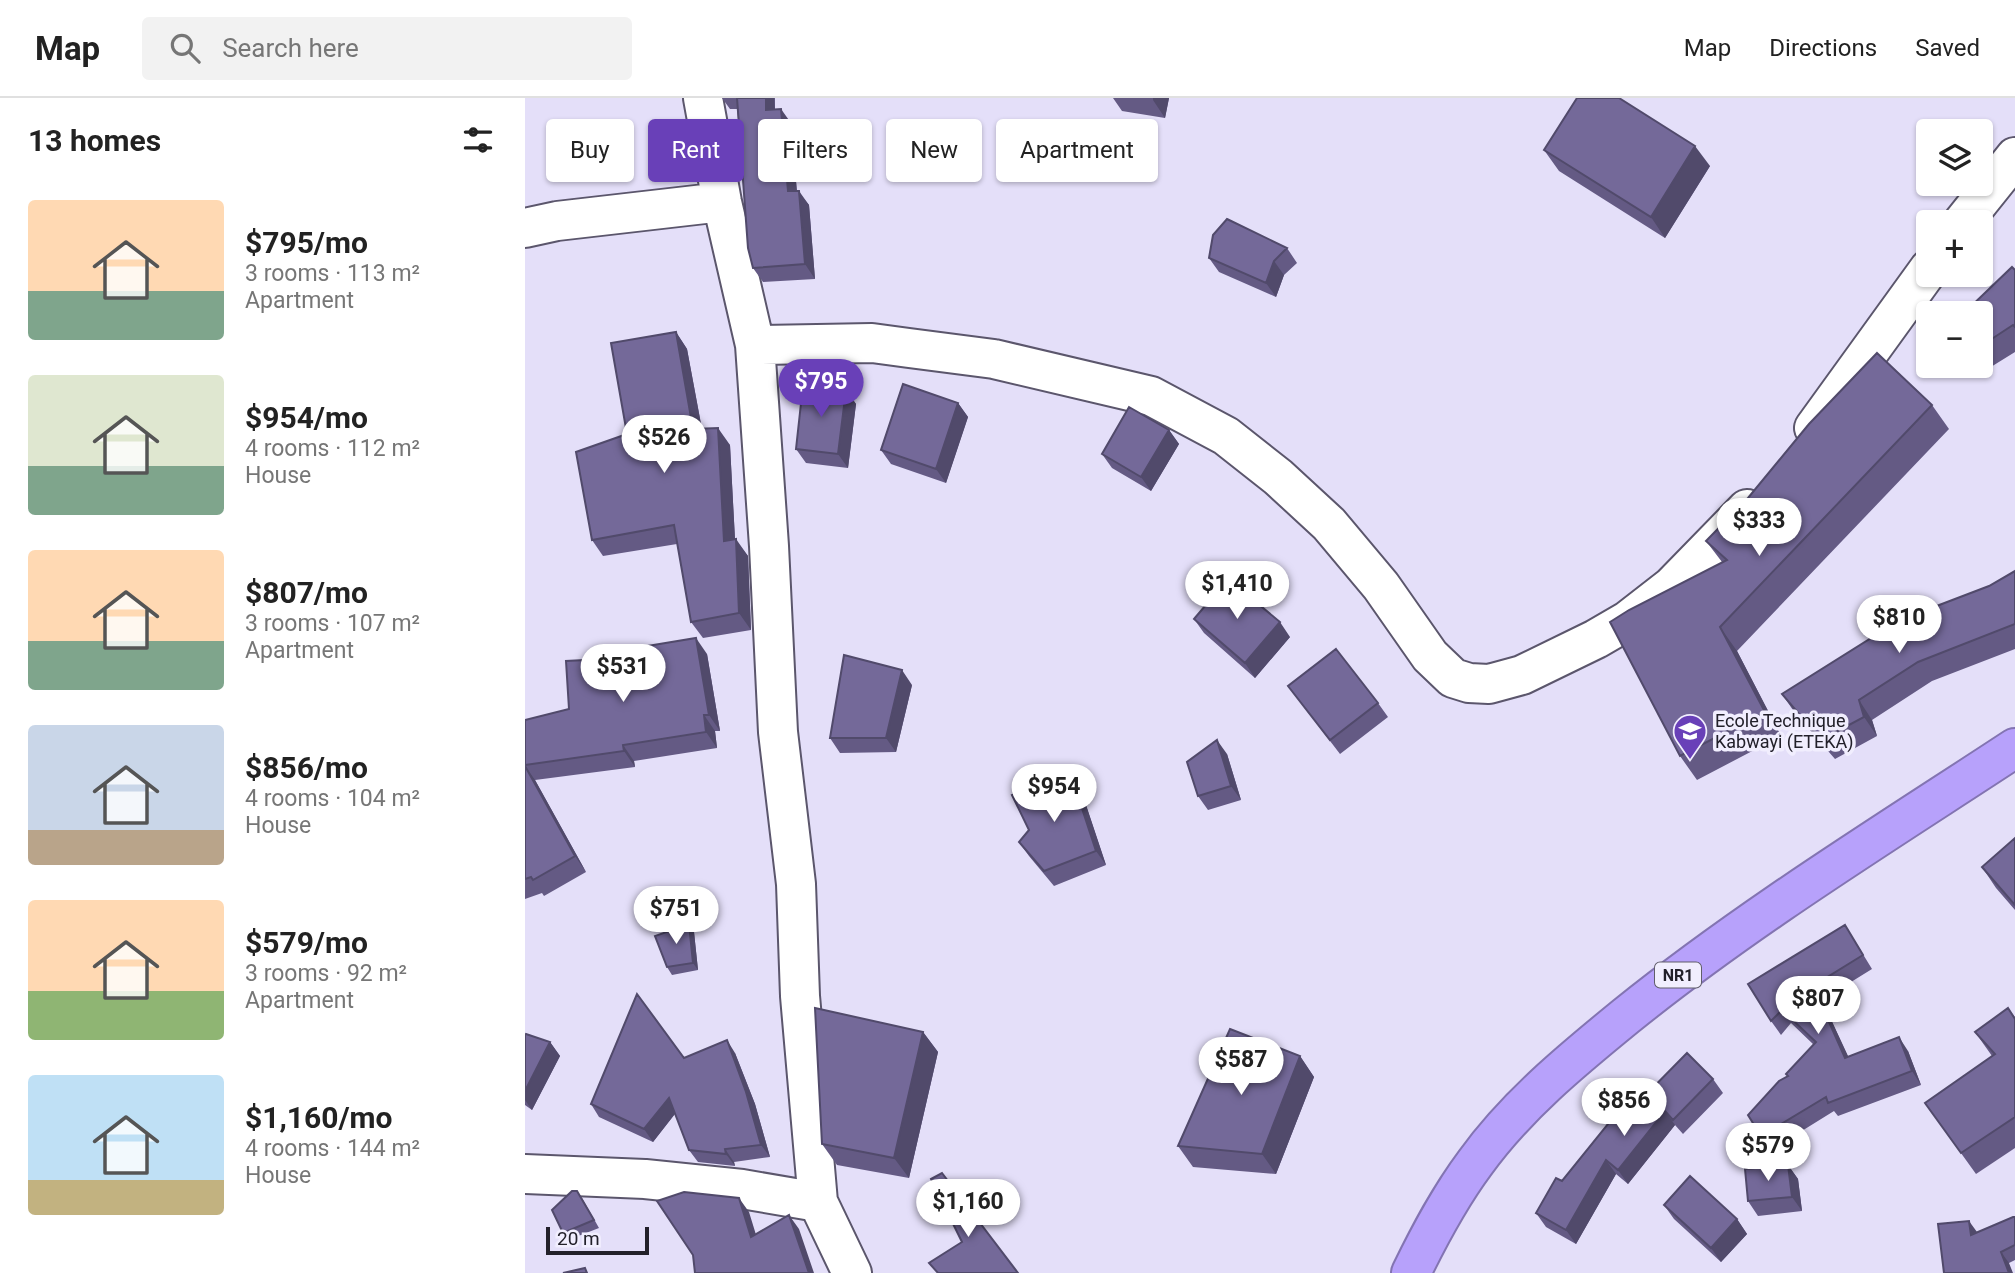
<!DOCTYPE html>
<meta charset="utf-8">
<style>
body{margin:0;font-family:Roboto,sans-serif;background:#f2f2f2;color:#222;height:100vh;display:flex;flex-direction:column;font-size:26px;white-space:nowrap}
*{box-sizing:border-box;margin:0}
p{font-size:23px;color:#767676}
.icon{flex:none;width:38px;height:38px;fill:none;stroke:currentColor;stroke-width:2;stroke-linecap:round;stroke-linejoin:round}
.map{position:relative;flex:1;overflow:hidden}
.side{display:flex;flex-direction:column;background:#fff;width:525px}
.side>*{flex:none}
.hud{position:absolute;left:21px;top:21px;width:665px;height:63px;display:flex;gap:14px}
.fabs{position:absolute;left:1391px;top:21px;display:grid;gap:14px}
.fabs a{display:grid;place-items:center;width:77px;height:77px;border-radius:7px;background:#fff;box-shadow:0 2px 5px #0004;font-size:35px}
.scale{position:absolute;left:21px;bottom:18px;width:103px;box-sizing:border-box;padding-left:7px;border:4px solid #22202a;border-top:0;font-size:19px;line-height:24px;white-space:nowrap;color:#22202a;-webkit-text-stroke:5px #f1eefe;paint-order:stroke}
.price{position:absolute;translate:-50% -60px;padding:0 16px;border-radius:24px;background:#fff;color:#222;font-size:23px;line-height:46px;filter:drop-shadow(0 2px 4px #0008)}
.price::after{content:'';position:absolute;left:50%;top:42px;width:21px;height:16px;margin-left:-10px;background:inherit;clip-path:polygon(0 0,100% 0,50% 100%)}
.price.selected{background:#6940b8;color:#fff}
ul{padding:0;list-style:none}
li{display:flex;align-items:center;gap:21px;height:175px;padding:0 28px}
li span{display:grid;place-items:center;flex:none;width:196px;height:140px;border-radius:7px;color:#555}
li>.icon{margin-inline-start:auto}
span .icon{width:84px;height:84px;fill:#fffc;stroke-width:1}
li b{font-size:30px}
h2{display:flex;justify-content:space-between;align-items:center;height:84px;padding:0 28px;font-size:30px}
.chip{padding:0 24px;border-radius:7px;background:#fff;box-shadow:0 2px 5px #0004;font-size:24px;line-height:63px}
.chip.selected{background:#6940b8;color:#fff}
header{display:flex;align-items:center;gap:42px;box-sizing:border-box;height:98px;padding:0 35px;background:#fff;border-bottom:2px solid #e0e0e0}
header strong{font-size:33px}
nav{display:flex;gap:38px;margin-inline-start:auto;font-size:24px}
.search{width:490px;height:63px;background:#f2f2f2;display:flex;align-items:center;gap:18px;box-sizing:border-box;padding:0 24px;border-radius:7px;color:#767676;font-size:26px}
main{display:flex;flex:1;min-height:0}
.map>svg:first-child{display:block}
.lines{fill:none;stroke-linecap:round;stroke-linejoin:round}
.minor-casing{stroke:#5b566c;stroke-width:42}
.highway-casing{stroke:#8374b2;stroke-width:42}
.minor{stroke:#fff;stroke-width:38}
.highway{stroke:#b7a1fb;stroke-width:38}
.wall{fill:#645a84}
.shaded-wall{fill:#514a6b}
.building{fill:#746999;stroke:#514a6b;stroke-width:2}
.labels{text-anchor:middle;stroke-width:7;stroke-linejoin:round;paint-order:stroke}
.shield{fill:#f1eefe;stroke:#605e6a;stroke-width:2}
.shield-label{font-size:16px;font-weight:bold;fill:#22202a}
.poi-label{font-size:18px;fill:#22202a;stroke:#f1eefe;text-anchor:start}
</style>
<header>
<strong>Map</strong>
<div class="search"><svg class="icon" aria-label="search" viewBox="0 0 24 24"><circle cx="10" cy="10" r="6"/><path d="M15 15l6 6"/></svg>Search here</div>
<nav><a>Map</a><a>Directions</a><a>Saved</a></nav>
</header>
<main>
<section class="side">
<h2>13 homes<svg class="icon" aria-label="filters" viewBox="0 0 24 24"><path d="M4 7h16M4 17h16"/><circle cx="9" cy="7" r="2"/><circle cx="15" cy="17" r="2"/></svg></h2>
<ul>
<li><span style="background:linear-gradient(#ffd9b3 65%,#7fa58c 0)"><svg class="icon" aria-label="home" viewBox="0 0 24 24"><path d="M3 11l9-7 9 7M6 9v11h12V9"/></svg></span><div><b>$795/mo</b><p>3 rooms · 113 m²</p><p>Apartment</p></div></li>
<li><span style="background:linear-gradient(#dfe7d0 65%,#7fa58c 0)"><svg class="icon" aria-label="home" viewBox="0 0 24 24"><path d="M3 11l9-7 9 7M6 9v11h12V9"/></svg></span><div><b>$954/mo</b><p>4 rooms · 112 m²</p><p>House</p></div></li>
<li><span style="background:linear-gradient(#ffd9b3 65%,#7fa58c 0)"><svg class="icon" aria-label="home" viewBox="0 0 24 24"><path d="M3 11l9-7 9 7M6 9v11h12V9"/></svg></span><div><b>$807/mo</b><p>3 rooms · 107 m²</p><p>Apartment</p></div></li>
<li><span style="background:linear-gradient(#c9d6e8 75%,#b9a48a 0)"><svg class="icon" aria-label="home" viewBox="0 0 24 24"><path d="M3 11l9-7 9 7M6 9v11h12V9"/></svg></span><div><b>$856/mo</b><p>4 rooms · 104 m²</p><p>House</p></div></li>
<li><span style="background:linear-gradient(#ffd9b3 65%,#8fb573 0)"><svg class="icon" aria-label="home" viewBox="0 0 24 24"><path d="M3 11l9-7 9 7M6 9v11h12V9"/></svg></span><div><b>$579/mo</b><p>3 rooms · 92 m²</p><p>Apartment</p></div></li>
<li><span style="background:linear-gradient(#bfe0f5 75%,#c2b280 0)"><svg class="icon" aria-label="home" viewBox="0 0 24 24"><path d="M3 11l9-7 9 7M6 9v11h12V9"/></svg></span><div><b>$1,160/mo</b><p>4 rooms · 144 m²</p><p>House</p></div></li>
</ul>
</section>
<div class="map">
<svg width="1490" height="1175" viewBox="0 0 1490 1175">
<rect width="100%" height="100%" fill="#e4dff9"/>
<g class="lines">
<defs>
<path id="minor" d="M178,0L197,104L230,247L244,448L253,634L271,786L275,898L293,1104L327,1175
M1438,124L1490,59
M0,130L32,123L197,104
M230,247L347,245L384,250L469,261L626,298L701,338L753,379L804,426L856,488L905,558L928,580L944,585L964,586L997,577L1071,541L1102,523L1147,488L1222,411
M1289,330L1404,171
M0,1076L120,1081L217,1091L293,1104"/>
<path id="highway" d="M886,1175C905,1136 924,1100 950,1065C991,1008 1047,962 1101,918C1224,819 1359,736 1490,650"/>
</defs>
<use href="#minor" class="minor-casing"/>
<use href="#highway" class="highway-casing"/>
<use href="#minor" class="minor"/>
<use href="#highway" class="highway"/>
</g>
<path class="wall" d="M197,0H250V11L266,25L272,93L284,107L290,181L238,184L228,170L212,11H205Z
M588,0H644L640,20L597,13Z
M1019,52L1185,68L1140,140L1034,73Z
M762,150L772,165L759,177L751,199L694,174L684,160Z
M1490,172V254L1461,272L1456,267V215Z
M151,234L162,251L177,331L205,347L210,442L223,458L226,532L178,540L166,524L152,446L78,458L67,442L102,336Z
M321,292L331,306L323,370L281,365L271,351Z
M433,305L443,319L421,385L366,366L356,352Z
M1407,307L1424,331L1212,553L1256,638L1172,682L1155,658L1197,464L1181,443Z
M644,332L654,346L626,393L587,370L577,356Z
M1490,473V551L1407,583L1347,622L1352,638L1310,661L1270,615L1257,596L1464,488Z
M669,521L765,539L730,580L679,535Z
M182,556L195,633H190L192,650L109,663L110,669L10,682L61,774L19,798L17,795L0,801V622L44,611Z
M387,587L371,654L315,655L305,640Z
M763,588L853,605L863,619L815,656Z
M702,656L716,702L683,712L673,698Z
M556,692L581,767L529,788L504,758L494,744Z
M1490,740V812L1471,790L1457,769Z
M164,826L169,834L173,872L147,877L142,869Z
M1320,827L1347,871L1297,902L1323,959L1383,953L1396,987L1313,1018L1309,1013L1246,1052L1236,1038L1263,978L1289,947L1266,925L1256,937L1246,923Z
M1483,910L1490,919V1050L1451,1076L1400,1005L1467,958L1450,934Z
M398,934L413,954L384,1080L312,1067L297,1046Z
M0,937L25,944L35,958L7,1012L0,1007Z
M210,955L230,1006L245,1059L209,1064L210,1068L173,1064L164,1052L150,1016L128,1044L74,1019L66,1006L159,960Z
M775,958L789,979L751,1076L668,1069L653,1048Z
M1188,981L1198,995L1158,1036L1150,1027L1103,1086L1091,1076L1051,1146L1021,1129L1011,1115L1037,1083L1102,1016Z
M1263,1067L1273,1081L1277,1113L1233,1118L1223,1103Z
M57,1100L74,1130L43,1142L38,1135Z
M1139,1107L1212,1121L1222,1136L1196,1164L1149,1121Z
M1490,1119V1162L1484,1165L1419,1175L1452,1134Z"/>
<path class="shaded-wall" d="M241,0H249L251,26L241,12Z
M628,0H644L640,20L628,2Z
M256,11L266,25L273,108L263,93Z
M1170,48L1185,68L1140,140L1126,119Z
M274,93L284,107L290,181L280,166Z
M749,163L759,177L751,199L741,185Z
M151,234L162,251L180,348L168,331Z
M321,292L331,306L323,370L313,356Z
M433,305L443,319L421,385L411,371Z
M193,330L205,347L211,460L199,443Z
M644,332L654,346L626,393L616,379Z
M211,441L223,458L226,532L214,515Z
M755,524L765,539L730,580L720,565Z
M1195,529L1212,553L1256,638L1240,614Z
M171,540L182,556L195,633L184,617Z
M377,572L387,587L371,654L361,640Z
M1334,602L1347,622L1352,638L1339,619Z
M179,617L190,633L192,650L181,634Z
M692,642L702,656L716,702L706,688Z
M98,647L109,663L110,669L99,653Z
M0,668L10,682L61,774L50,758Z
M546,677L556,692L581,767L571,753Z
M164,826L169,834L173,872L168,865Z
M1288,888L1297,902L1330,973L1320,960Z
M398,934L413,954L384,1080L369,1060Z
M1374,939L1383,953L1396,987L1387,973Z
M202,942L210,955L230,1006L245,1059L236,1047Z
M25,944L35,958L7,1012L0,1002V993Z
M775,958L789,979L751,1076L737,1056Z
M144,1000L152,1013L128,1044L119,1031Z
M1140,1013L1150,1027L1103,1086L1093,1072Z
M200,1051L209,1064L210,1068L201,1056Z
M1081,1062L1091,1076L1051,1146L1041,1132Z
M1263,1067L1273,1081L1277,1113L1267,1099Z
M214,1100L224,1114L236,1153L226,1139Z
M264,1117L274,1131L289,1175H284Z
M1212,1121L1222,1136L1196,1164L1186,1150Z
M1444,1123L1452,1134L1446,1137Z
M1476,1154L1484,1165L1488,1175H1484Z"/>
<path class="building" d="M212,0H241V12L256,11L263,93H274L280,166L228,170L223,150Z
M1052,0H1094L1170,48L1126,119L1019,52Z
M702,121L762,150L749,163L741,185L684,160L688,137Z
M1487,169L1490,172V229L1488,227L1456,248V215H1439Z
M151,234L168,331L193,330L199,443L211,441L214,515L166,524L149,427L67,442L51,354L102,336L86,245Z
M1352,255L1407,307L1195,529L1240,614L1155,658L1085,524L1104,512L1202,462L1181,443L1223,400L1284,326Z
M378,286L433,305L411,371L356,352Z
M278,287L321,292L313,356L271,351Z
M604,309L644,332L616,379L577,356Z
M1490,473V526L1393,564L1334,602L1339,619L1296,642L1257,596L1375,522L1464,488Z
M703,481L755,524L720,565L669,521Z
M171,540L184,617H179L181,634L98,647L99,653L0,667V622L44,611L41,563L100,560L98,552Z
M811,551L853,605L805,642L763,588Z
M319,557L377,572L361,640H305Z
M692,642L706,688L673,698L662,664Z
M0,668L50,758L8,782L6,779L0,781Z
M546,677L571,753L519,773L494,744L504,732L487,697Z
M1490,740V807L1457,769Z
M164,826L168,865L142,869L130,838Z
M1320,827L1338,857L1288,888L1320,960L1374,939L1387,973L1303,1005L1301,999L1236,1038L1223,1017L1254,983L1263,978L1261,976L1291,944L1257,912L1246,923L1223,886Z
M112,896L159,960L202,942L221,994L236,1047L200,1051L201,1056L164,1052L144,1000L119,1031L66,1006Z
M290,910L398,934L369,1060L297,1046Z
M1483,910L1490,921V1019L1436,1055L1400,1005L1470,956L1450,934Z
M705,931L775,958L737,1056L653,1048Z
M1,936L25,944L0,993V937Z
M1162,955L1188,981L1148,1022L1140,1013L1093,1072L1081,1062L1041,1132L1011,1115L1031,1080L1037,1083L1095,1011L1102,1016Z
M1263,1067L1267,1099L1223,1103L1220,1071Z
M417,1075L493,1175H413L404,1165L437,1144L406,1081Z
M1165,1078L1212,1121L1186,1150L1139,1107Z
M47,1093H52L69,1122L38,1135L27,1112Z
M159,1094L214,1100L226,1139L264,1117L284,1175H170L168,1157L132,1103Z
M1488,1119H1490V1147L1476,1154L1484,1175H1419L1413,1126L1444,1123L1446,1137Z
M60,1170L62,1175H38Z"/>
<defs>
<symbol id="school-pin" viewBox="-11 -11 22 30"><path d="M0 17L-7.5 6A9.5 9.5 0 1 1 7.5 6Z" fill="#6940b8" stroke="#f1eefe"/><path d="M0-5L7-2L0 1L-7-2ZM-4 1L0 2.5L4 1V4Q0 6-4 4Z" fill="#fff"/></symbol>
</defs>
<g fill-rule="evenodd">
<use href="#school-pin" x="1146" y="614" width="38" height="52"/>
</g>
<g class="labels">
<rect class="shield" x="1130" y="864.5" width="46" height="25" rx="5"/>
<g class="shield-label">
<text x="1153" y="883">NR1</text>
</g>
<g class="poi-label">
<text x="1190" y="629">Ecole Technique<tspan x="1190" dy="21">Kabwayi (ETEKA)</tspan></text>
</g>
</g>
</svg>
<div class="fabs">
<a><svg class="icon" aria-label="layers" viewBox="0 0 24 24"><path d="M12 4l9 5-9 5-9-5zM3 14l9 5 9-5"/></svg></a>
<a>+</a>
<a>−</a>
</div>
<div class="scale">20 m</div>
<b class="price selected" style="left:296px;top:321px">$795</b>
<b class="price" style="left:139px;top:377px">$526</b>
<b class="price" style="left:1234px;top:460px">$333</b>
<b class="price" style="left:712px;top:523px">$1,410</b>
<b class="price" style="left:1374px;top:557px">$810</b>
<b class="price" style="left:98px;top:606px">$531</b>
<b class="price" style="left:529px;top:726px">$954</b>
<b class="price" style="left:151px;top:848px">$751</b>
<b class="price" style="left:1293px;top:938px">$807</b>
<b class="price" style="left:716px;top:999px">$587</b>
<b class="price" style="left:1099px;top:1040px">$856</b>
<b class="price" style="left:1243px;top:1085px">$579</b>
<b class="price" style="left:443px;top:1141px">$1,160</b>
<div class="hud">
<a class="chip">Buy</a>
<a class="chip selected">Rent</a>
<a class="chip">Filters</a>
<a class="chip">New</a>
<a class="chip">Apartment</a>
</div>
</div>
</main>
